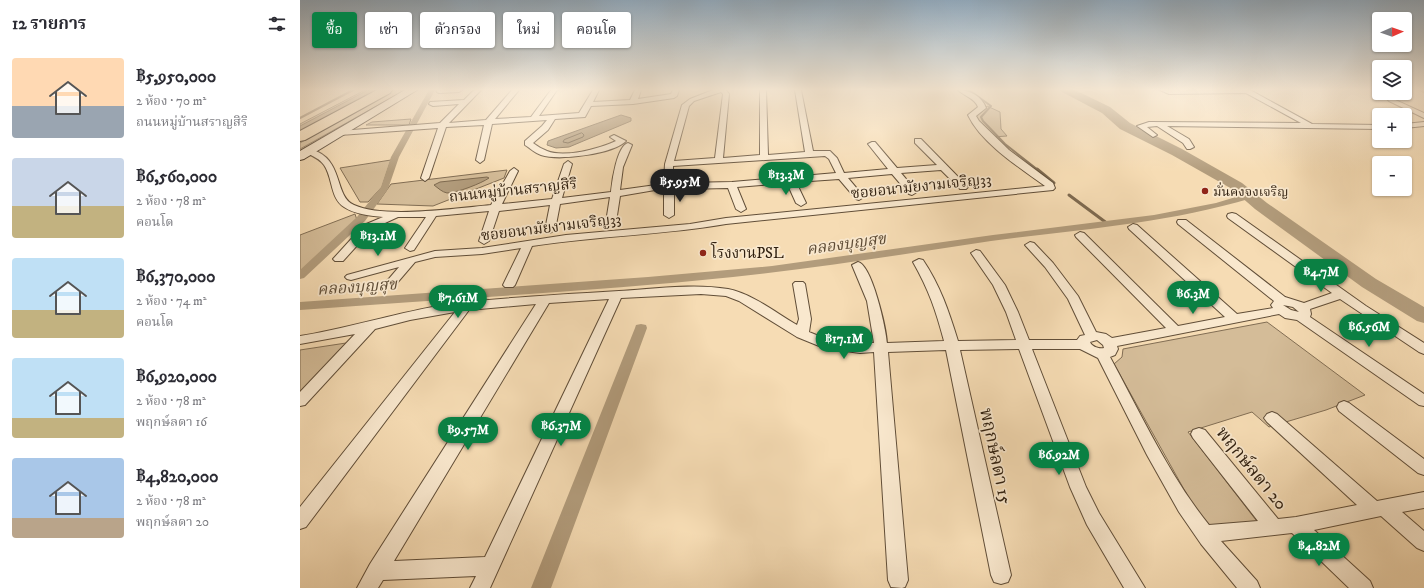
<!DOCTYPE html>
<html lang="th">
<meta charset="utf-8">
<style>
body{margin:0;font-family:"IM FELL DW Pica","Noto Serif Thai",serif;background:#f7f7f7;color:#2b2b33;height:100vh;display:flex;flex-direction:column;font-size:15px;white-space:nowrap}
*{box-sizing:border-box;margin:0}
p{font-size:13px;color:#7c7c81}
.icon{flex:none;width:22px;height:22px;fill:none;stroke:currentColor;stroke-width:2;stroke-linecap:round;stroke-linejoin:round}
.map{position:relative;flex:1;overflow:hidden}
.sheet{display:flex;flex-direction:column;background:#fff;width:300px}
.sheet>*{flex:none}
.banner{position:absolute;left:12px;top:12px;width:380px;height:36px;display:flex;gap:8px}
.needle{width:26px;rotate:88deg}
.tools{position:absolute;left:1072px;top:12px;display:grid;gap:8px}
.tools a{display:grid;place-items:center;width:40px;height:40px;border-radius:4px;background:#fff;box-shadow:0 1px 3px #0004;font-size:20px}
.price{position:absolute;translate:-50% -34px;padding:0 9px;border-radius:14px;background:#0b8043;color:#fff;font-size:13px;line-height:26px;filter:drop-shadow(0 1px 2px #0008)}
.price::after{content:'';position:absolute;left:50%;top:24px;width:12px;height:9px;margin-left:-6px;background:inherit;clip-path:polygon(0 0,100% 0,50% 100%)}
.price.on{background:#222;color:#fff}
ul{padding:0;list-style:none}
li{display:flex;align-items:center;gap:12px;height:100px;padding:0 12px}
li span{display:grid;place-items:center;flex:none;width:112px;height:80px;border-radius:4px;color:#555}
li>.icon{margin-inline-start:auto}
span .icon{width:48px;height:48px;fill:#fffc;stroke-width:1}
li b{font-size:17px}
h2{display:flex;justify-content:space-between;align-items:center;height:48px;padding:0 12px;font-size:17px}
.chip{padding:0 14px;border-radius:4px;background:#fff;box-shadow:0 1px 3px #0004;font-size:14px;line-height:36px}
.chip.on{background:#0b8043;color:#fff}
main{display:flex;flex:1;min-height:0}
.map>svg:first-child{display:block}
.green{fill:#d4bc98;stroke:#826e54}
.water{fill:#b29c7c;stroke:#7e6a50}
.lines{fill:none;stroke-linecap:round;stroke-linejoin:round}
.shore{stroke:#705e46;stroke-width:1}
.stream-far1{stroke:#7e6a50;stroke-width:2}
.stream{stroke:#7e6a50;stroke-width:3}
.canal{fill:#b29c7c;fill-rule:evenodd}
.river{fill:#b29c7c;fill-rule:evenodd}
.minor-casing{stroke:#614e38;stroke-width:2}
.secondary-casing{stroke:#2f1f0f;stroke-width:2}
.motorway-casing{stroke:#2f1f0f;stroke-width:2}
.minor{fill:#f9e8ce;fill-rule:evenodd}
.secondary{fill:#f9e8ce;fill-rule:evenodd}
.motorway{fill:#f6dcb4;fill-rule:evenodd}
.poi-dot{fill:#8f2418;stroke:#f9e8ce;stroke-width:1.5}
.labels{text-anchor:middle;stroke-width:3.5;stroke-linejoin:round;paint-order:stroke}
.far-poi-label{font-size:13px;fill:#2f1f0f;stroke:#f9e8ce;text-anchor:start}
.street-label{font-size:15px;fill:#2f1f0f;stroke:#f9e8ce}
.poi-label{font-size:15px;fill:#2f1f0f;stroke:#f9e8ce;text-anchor:start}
.water-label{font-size:16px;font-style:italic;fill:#5d4b35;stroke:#f9e8ce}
.near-street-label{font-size:18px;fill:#2f1f0f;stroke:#f9e8ce}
</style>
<main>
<section class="sheet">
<h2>12 รายการ<svg class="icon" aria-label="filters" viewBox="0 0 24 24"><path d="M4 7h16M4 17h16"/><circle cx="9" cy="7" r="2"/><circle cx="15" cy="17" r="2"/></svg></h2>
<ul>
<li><span style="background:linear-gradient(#ffd9b3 60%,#9aa5b1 0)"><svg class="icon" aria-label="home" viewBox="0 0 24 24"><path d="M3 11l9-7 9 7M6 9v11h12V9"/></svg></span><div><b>฿5,950,000</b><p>2 ห้อง · 70 m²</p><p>ถนนหมู่บ้านสราญสิริ</p></div></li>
<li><span style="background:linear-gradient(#c9d6e8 60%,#c2b280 0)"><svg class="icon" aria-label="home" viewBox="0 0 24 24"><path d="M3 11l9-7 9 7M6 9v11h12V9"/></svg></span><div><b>฿6,560,000</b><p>2 ห้อง · 78 m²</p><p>คอนโด</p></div></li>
<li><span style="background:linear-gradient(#bfe0f5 65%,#c2b280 0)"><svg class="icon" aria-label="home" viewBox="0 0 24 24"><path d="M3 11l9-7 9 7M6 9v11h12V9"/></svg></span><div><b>฿6,370,000</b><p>2 ห้อง · 74 m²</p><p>คอนโด</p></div></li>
<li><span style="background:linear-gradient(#bfe0f5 75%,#c2b280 0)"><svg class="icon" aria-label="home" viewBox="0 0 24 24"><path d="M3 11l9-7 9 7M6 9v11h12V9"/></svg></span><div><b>฿6,920,000</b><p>2 ห้อง · 78 m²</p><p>พฤกษ์ลดา 16</p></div></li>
<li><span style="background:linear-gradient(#a9c7e8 75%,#b9a48a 0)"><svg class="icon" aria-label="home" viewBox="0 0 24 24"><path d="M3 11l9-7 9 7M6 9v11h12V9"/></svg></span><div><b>฿4,820,000</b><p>2 ห้อง · 78 m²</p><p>พฤกษ์ลดา 20</p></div></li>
</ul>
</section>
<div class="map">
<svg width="1124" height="588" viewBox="0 0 1124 588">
<rect width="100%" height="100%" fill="#f6dcb4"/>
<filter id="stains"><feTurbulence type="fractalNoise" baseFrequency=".005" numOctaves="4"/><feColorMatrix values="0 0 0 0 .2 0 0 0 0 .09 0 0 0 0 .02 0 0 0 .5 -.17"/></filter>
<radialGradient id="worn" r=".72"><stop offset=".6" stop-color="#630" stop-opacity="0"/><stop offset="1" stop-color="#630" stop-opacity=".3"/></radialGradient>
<path class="green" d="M65,90H105L0,149V124Z
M687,106L700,112L701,129L707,136L693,137L678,122L675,115L682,112Z
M111,119L109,125H66L72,122Z
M91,160L82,187L68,202H60L40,168Z
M207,170L204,178L133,206L77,204L91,184Z
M55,214L57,220L0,273V235Z
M967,322L1065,395L1026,410L969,427L952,412L888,432L959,524L914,527L908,525L900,518L814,364L822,357L823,349Z
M46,343L0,392V350Z"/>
<path class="water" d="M68,90H94L0,143V126Z
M321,115L331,118V121L269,147L256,148L247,145L248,141Z
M187,177L189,178C182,183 157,193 147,193C142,192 138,188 134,185L140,182Z"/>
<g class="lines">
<path class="shore" d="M282,133L284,135L283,137L268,143L263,142L264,140Z"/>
<path class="stream-far1" d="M669,90L691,106L681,117L683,121L705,144L738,170
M1120,90L1124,92
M0,118L53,90"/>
<path class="stream" d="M737,169L754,183
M769,195L808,224"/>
<path class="canal" d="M129,90H135L99,157L88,189L65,221L4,278L0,279V270L57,217L81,187L91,157Z
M949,193L952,194L954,196L952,198C865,224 781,229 691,241C605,254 519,268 433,277C289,292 144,299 0,310V302L348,277L472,266L693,235L854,215L916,203Z
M341,324L346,325L347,328L251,588H231L335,328L336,325Z"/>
<path class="river" d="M760,90H775L810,107L830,123L882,149L942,183L967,203L1076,279L1124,307V323L1117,321L1062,287L955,209L932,189L872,155L820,129L802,113L762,92Z"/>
<defs>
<path id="minor" d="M136,90H162L159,92L139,93L137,92Z
M174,90H181L149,123L186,120L212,90H219L195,119L231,117L251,90H257L239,116L279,113L293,90H299L293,102L330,100L335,90H341L338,99L371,94L373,90H379L377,96L374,98L333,104L291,106L285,117L255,119L248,130L233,143C237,146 242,149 247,151C264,158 299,149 316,141L310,137L314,135L326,141C313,154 259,161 241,155C235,153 230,148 225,145V141L242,126L247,120L192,124L184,160L180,163L176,160L184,125L146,127L129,178L125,181L121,178L138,128L40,135L36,133L40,131L140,123L159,104L133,106L129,104L130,102L164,100Z
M413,90H426L429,94L423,158L460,155V90H466L468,155L505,152L495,90H501L513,151H530L537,158L544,173L588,169L568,144L572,142H575L597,168L637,165L615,143V139H621L668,187L666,189H660L641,170L601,173L617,192L612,195L609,194L592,174L548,178L564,197L559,200L556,199L539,179L496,182L506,203L501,206L496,203L487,183L437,187L446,209L441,212L436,209L428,188L383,189L374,192V215L369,218L364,215V193L355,190L320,196L316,222L311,225L306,222L310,197L260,204L255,230L250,233L245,230L250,205L199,211L189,241L184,244L179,241L189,211L136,216L114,250L110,251L105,248L126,217H98L72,229L43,261H35L33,259L64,225L83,217C71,216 54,214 44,207C30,198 33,178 24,165C20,159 13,156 6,153L5,151L6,149C11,148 13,150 18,152C43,164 35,197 54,205C84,219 158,208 191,205L210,171L214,168L218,171L202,204L252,199L264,164L268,161L272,164L262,198L311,192C312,181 317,146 328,143L332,145L323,167L320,190L356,185L364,181L365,164L382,105L390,99ZM421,92L423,94L415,158L374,161L389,106L394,101ZM525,156L529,159L536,173L432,182L384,183L379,180L373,179V166ZM369,185L375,186L368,188L364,187Z
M658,90C669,90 682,96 686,108L676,116L679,121L709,150L753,183L755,188L753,190L426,224C362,235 297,236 232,246L215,285L213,287H205L203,285L221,248L182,254L135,257L115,262L97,283H89L87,281L99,267L51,280L47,279L45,277L47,275L135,251L182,248L266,235L390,224L426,218L745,186C720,168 681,143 668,115L678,107C675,98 664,96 658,90Z
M860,90H950L1012,124L1079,125V129L867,126L889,139L894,147L890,149H887L883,143L857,126L847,127L857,135L853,137L837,126L849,122L1001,123L946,93L869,94Z
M1091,98L1124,113V118L1089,101L1088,100Z
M1124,122V126L1105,128V124Z
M932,213L936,214L1066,306L1124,343V354L1119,352L1040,299L1010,309L1011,314L1010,317L1124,394V406L1119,405L997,320L985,318L979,314L817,346L818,349L815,355L810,357C841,414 868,474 909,525L958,521L893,438L891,434L893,430L899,428L905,430L978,519L996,517L1057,505L967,422L964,418L967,414L972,412L977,414L1077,501L1124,492V508L1102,512L1124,531V551L1117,548L1081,516L1014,530L1070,581L1073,588H1049L992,533L921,541L957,581L960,588H937L901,544L879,512L847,455L798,358L780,349H732L786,487L799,513L845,588H824L787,525L770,487L719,349L660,350L711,575L708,582L701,584L694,582L691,575L646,350L588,352L608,580L605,587L602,588L591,587L588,580L574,352L560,353L524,348L497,337L439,301L426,296L401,294L321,298L190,588H170L176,576L83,580L78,588H57L70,564L236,304L169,310L6,527L0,529V507L155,312L110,320L75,329L5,405L0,406V392L55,334L0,344V336C56,327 110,308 166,302C217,297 268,294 319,291C355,289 393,283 428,289C453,294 476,313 497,325L499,319L493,284L495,282H503L505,284L511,319L509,332L531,341L574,343L567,301L552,265L558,262C572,265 586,328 587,343L644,341C636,311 629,290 613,262L619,259L623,260C640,285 649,312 658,341L716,340L706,312L693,285L671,253L676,250L680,251L705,285L718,312L729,340H777L780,336L785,335L768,299L745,267L725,245L730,242L734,243L753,263L778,296L796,332L806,334L812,338L866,328L776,237L775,235L780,232L784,233L878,326L925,317L829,229L828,227L833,224L837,225L937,314L973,308L971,305L974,301L878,224L877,222L878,220H886L985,297L1004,303L1032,293L928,218L927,216L928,214ZM309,299L185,557L94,561L249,303ZM983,305L993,307L999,312L991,310ZM797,340L803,345L804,348C799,349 792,347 790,342Z
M1044,401L1049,403L1124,459V475L1118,473L1039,411L1037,407L1039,403Z"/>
<path id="secondary" d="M105,90H117L4,159L0,160V151Z"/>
<path id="motorway" d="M77,90H92L90,93L5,140L0,141V131Z"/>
</defs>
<use href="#minor" class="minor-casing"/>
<use href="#secondary" class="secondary-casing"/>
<use href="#motorway" class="motorway-casing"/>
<use href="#minor" class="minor"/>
<use href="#secondary" class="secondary"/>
<use href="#motorway" class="motorway"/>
</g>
<linearGradient id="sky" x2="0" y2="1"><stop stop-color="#92aabd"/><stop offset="0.52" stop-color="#fbefdd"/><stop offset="1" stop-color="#fbefdd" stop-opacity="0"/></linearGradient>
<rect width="1124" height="172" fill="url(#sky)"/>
<g class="poi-dot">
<circle cx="905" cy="191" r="4"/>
<circle cx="403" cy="253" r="4"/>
</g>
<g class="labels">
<g class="far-poi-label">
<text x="913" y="196">มั่นคงจงเจริญ</text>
</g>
<g class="street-label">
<text transform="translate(621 186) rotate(-6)" y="5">ซอยอนามัยงามเจริญ33</text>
<text transform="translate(213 190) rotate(-6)" y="5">ถนนหมู่บ้านสราญสิริ</text>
<text transform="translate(251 227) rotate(-7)" y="5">ซอยอนามัยงามเจริญ33</text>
</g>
<g class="poi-label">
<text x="411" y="258">โรงงานPSL</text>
</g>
<g class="water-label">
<text transform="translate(546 243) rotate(-8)" y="6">คลองบุญสุข</text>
<text transform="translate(57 286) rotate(-4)" y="6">คลองบุญสุข</text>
</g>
<g class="near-street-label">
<text transform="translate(696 456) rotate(78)" y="6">พฤกษ์ลดา 15</text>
<text transform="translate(952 468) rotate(51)" y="6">พฤกษ์ลดา 20</text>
</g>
</g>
<rect width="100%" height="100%" filter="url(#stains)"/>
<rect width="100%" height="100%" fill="url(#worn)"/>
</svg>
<div class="tools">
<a><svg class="needle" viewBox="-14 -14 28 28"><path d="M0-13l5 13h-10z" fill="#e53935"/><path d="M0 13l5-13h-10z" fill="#7c7c81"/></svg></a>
<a><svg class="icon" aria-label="layers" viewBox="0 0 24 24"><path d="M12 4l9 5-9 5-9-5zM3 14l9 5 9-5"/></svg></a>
<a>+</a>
<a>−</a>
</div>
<b class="price" style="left:486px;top:196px">฿13.3M</b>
<b class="price on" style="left:380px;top:203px">฿5.95M</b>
<b class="price" style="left:78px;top:257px">฿13.1M</b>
<b class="price" style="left:1021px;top:293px">฿4.7M</b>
<b class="price" style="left:893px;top:315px">฿6.3M</b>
<b class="price" style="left:158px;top:319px">฿7.61M</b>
<b class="price" style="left:1069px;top:348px">฿6.56M</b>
<b class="price" style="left:544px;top:360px">฿17.1M</b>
<b class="price" style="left:261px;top:447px">฿6.37M</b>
<b class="price" style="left:168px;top:451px">฿9.57M</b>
<b class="price" style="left:759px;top:476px">฿6.92M</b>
<b class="price" style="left:1019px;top:567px">฿4.82M</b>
<div class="banner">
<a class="chip on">ซื้อ</a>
<a class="chip">เช่า</a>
<a class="chip">ตัวกรอง</a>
<a class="chip">ใหม่</a>
<a class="chip">คอนโด</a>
</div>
</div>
</main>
